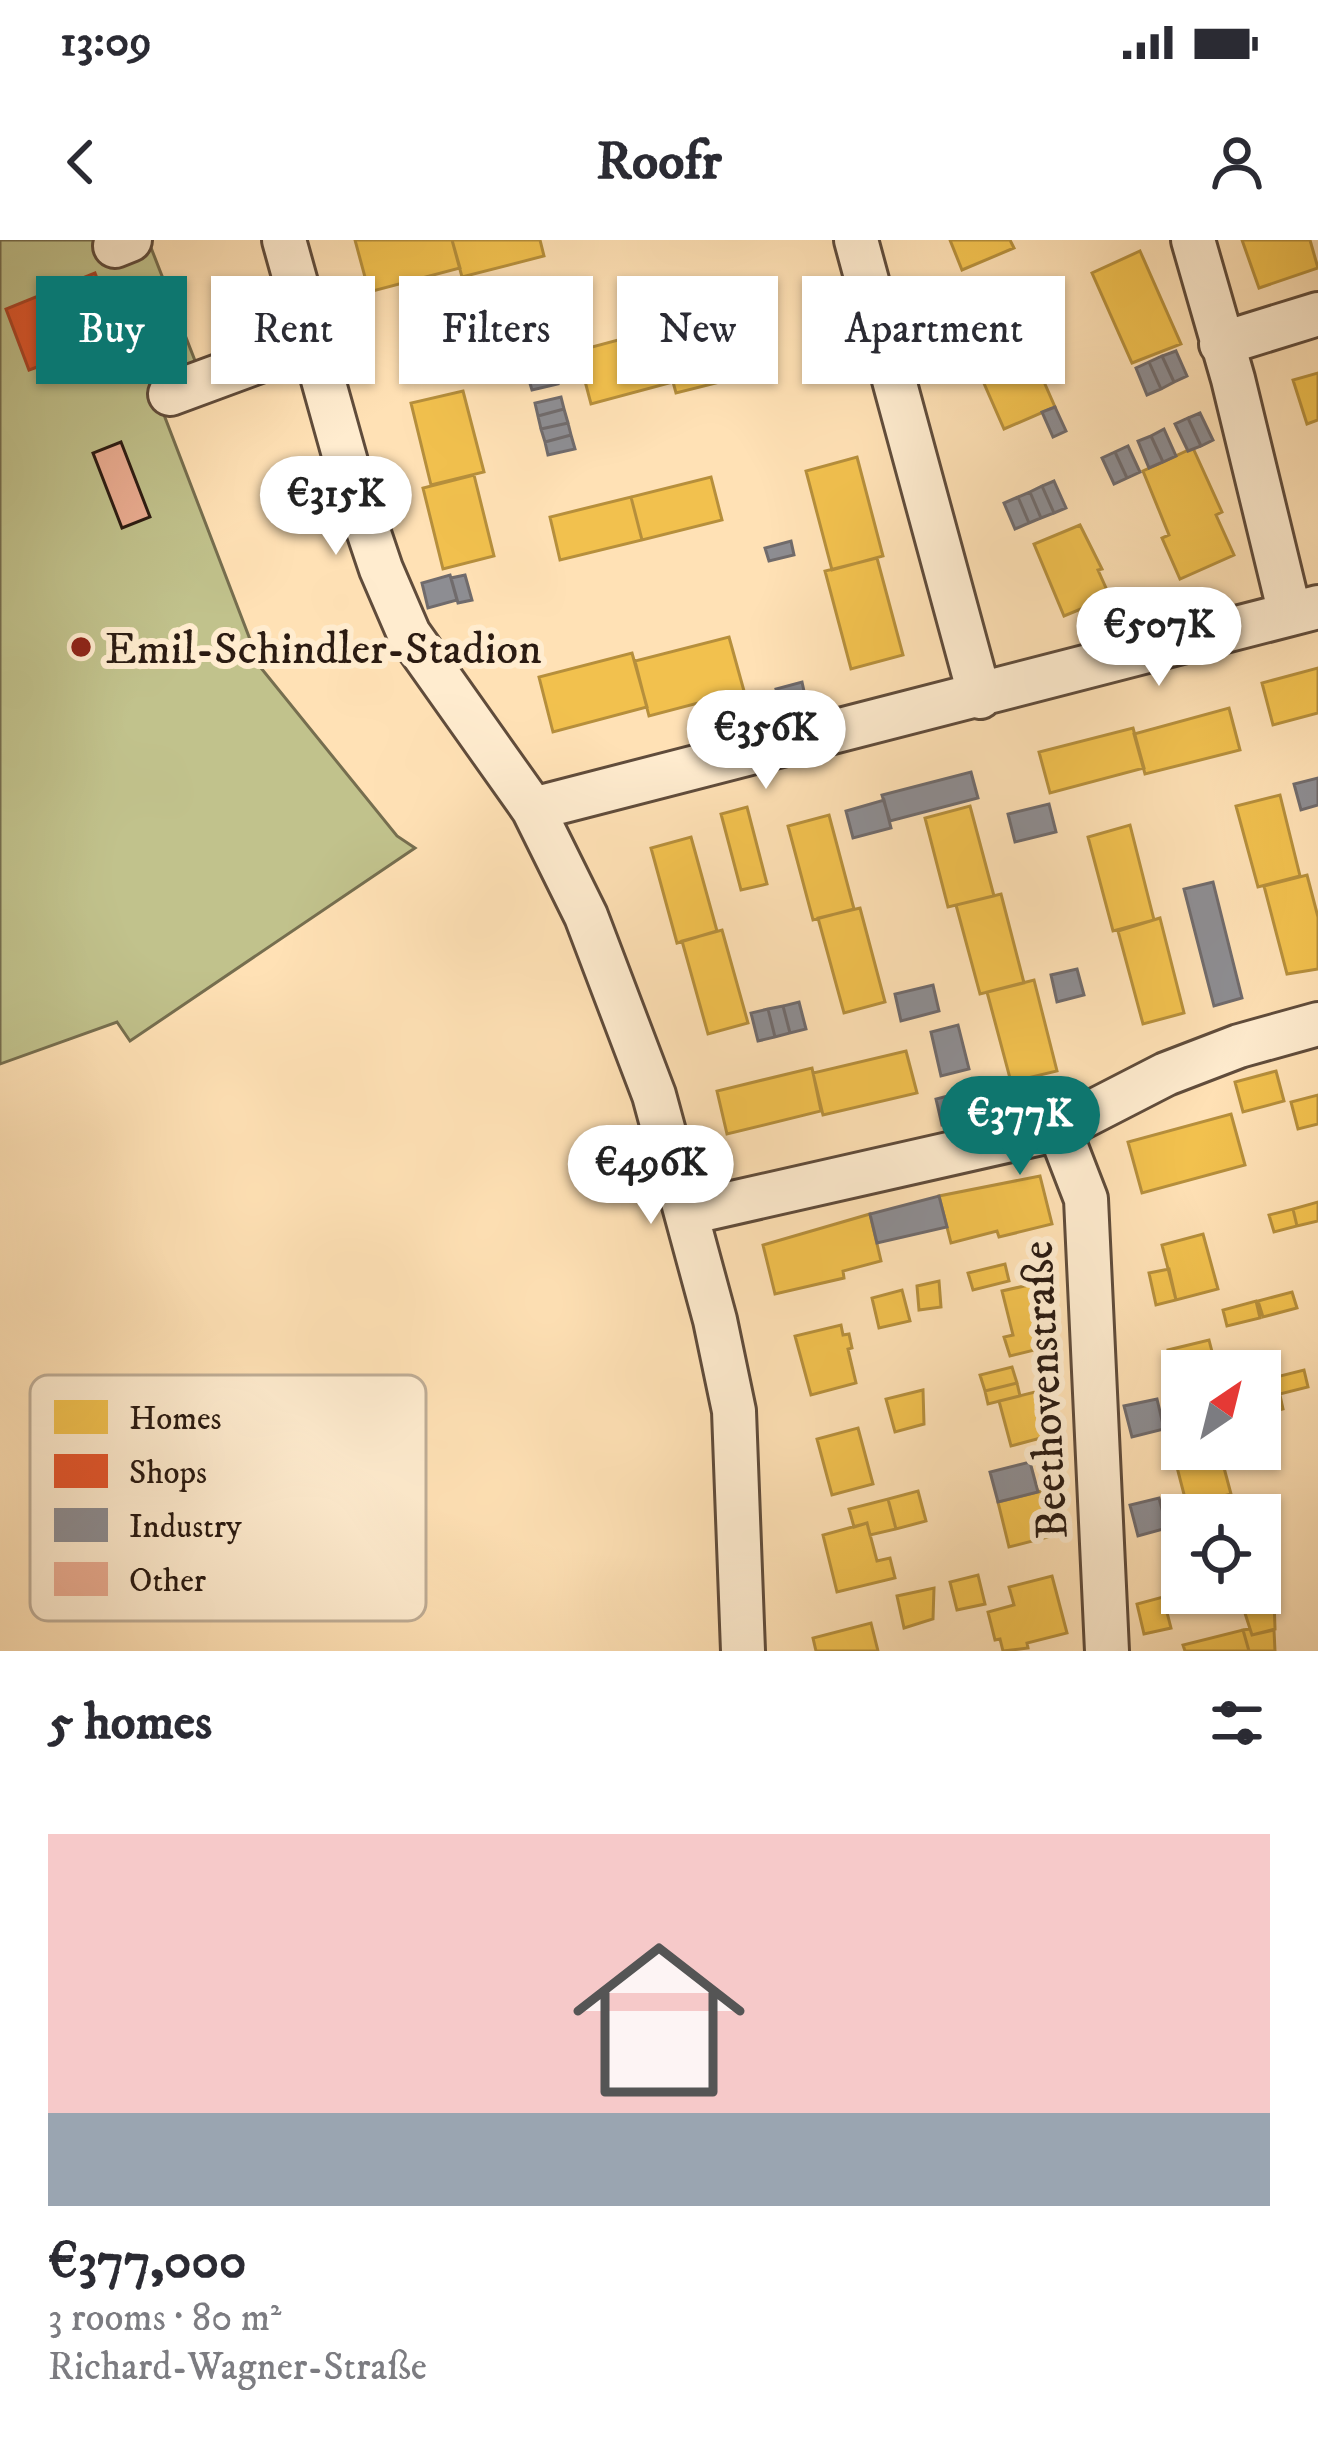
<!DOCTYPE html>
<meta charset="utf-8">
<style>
body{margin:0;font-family:"IM FELL DW Pica",serif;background:#f2f2f3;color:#2b2b33;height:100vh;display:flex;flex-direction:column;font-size:45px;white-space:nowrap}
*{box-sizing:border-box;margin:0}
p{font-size:39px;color:#7c7c81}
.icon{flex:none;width:66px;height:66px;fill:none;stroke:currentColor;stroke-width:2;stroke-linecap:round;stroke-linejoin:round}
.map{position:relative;height:1411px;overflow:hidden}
.side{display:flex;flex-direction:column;background:#fff;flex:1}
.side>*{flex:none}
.top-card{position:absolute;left:36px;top:36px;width:1248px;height:108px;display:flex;gap:24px}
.needle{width:78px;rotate:35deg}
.tools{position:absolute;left:1161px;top:1110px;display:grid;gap:24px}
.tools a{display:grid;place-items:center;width:120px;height:120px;border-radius:0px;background:#fff;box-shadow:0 3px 9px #0004;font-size:60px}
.price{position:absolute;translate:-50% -102px;padding:0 27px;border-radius:42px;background:#fff;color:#222;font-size:39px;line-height:78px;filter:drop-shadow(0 3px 6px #0008)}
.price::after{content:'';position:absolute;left:50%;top:72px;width:36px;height:27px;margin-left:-18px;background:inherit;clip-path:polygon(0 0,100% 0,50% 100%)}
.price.on{background:#0f766e;color:#fff}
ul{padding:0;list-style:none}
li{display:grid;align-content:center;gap:24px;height:636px;padding:0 48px}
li+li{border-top:3px solid #e1e1e2}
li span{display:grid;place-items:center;height:372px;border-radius:0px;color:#555}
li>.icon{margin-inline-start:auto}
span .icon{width:216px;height:216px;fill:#fffc;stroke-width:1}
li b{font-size:51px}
h2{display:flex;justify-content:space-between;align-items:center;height:144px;padding:0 48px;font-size:51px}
.pill{padding:0 42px;border-radius:0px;background:#fff;box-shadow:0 3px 9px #0004;font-size:42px;line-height:108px}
.pill.on{background:#0f766e;color:#fff}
.status{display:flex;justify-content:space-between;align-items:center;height:84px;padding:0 60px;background:#fff;direction:ltr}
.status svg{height:33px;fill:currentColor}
header{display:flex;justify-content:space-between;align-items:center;height:156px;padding:0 48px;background:#fff;font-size:54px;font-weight:700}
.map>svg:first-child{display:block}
.green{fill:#c1c28c;stroke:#766e4f;stroke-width:3}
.homes{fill:#f2c14e;stroke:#b68f3c;stroke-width:3}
.shops{fill:#e4572e;stroke:#ac4526;stroke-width:3}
.industry{fill:#8d8d92;stroke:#706b6c;stroke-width:3}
.building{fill:#ebad92;stroke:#2b1b12;stroke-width:3}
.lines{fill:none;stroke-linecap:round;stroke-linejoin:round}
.minor-casing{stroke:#604c3b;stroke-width:48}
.minor{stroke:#ffeccf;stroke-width:42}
.poi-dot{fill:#8f2418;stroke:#ffeccf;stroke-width:4.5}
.labels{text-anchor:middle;stroke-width:12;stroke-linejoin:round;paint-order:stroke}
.poi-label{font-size:45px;fill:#2b1b12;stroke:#ffeccf;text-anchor:start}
.street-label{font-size:45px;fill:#2b1b12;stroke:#ffeccf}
.key{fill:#ffeccf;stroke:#bfad96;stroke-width:3}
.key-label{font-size:33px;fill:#2b1b12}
</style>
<div class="status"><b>13:09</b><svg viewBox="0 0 49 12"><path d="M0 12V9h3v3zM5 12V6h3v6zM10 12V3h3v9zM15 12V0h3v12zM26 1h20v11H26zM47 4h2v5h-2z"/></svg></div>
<header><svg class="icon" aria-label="back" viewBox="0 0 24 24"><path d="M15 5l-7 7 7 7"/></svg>Roofr<svg class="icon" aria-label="person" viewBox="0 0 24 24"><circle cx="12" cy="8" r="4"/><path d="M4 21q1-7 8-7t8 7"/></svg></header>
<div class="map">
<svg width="1318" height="1411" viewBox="0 0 1318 1411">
<rect width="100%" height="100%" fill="#ffe1b5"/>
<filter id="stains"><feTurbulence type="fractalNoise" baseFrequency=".00167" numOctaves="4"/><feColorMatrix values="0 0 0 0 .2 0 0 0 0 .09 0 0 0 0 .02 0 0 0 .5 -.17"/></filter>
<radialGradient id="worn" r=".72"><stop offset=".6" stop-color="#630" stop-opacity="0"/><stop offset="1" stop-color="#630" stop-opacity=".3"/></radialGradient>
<path class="green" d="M0,0H148L206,149L161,167L261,428L397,596L415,608L130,801L117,782L0,824Z"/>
<path class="homes" d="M355,0H452L460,28L369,52Z
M452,0H540L544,16L462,37Z
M950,0H1010L1014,8L962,30Z
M1242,0H1310L1318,28L1259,48Z
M1140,11L1181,104L1132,123L1092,33Z
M1012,69L1055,167L1004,189L961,91Z
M757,73L772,129L676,153L661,98Z
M659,89L673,142L591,164L577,111Z
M1318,133V180L1307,184L1293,140Z
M463,151L484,232L431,245L411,163Z
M1193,208L1222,272L1216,275L1234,315L1180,339L1162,298L1169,295L1143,231Z
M857,217L883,316L832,330L806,231Z
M474,235L494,316L443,329L423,248Z
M711,237L722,280L642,300L631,257Z
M631,257L642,300L560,320L550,277Z
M1080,285L1102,329L1098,330L1110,357L1064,376L1034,304Z
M877,318L903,415L851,429L825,331Z
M729,397L744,451L649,476L635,421Z
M632,413L647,467L553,492L539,437Z
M1318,428V473L1273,485L1262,443Z
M1229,468L1240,510L1145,534L1134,494Z
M1133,488L1144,528L1050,553L1039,512Z
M1280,555L1300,636L1258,647L1236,566Z
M970,566L994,656L948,667L925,578Z
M747,567L767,644L741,650L721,574Z
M829,575L854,669L813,680L788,586Z
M1130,585L1154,680L1113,691L1088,597Z
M691,597L717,691L677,703L651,608Z
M1307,635L1318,677V729L1287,734L1264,646Z
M1001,654L1024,743L980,754L956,665Z
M860,668L885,762L844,773L818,678Z
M1160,678L1184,773L1143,784L1118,691Z
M722,690L748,783L708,794L682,701Z
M1034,740L1057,831L1011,842L987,752Z
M906,811L917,853L823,875L813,833Z
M812,828L821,871L727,894L717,851Z
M1276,831L1284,861L1243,872L1235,842Z
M1318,855V884L1298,889L1291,862Z
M1231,874L1245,925L1142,953L1128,902Z
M1040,936L1052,984L999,997L997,991L951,1003L939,956Z
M1318,962V981L1297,986L1293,969Z
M1293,969L1297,986L1274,992L1269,975Z
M870,974L881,1021L843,1031L844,1038L775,1054L763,1005Z
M1203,994L1218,1049L1176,1060L1162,1005Z
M1005,1024L1009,1041L973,1050L968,1033Z
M1169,1029L1176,1060L1156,1065L1149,1033Z
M939,1041L941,1067L919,1070L917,1046Z
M1042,1042L1055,1105L1010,1116L1004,1097L1013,1095L1002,1051Z
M902,1050L910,1081L879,1088L872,1058Z
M1292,1052L1297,1068L1263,1077L1258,1061Z
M1256,1061L1260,1078L1227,1086L1223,1070Z
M841,1085L843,1095L849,1094L852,1108L848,1109L856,1143L811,1155L795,1096Z
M1209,1100L1217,1131H1182V1162L1177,1164L1168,1110Z
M1012,1127L1017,1143L985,1151L980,1135Z
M1304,1130L1308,1147L1280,1154L1276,1137Z
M1276,1137L1283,1169L1267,1173L1263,1140Z
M1017,1143L1020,1156L988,1164L985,1151Z
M923,1150L924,1184L895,1192L886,1159Z
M1035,1152L1039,1167L1044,1166L1052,1195L1011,1206L999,1161Z
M858,1188L873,1244L832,1255L817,1199Z
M1182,1206V1209H1219L1231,1254L1187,1266L1172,1208Z
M918,1251L926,1281L896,1289L888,1259Z
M1041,1251L1052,1296L1009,1307L998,1262Z
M888,1259L896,1289L870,1295L867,1283L854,1287L849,1269Z
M867,1283L877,1321L890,1318L895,1338L837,1352L823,1295Z
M978,1335L985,1364L957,1370L950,1342Z
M1052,1336L1067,1393L1027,1403L1028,1408L1003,1411L1000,1399L995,1400L988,1372L1014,1365L1009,1347Z
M934,1348L933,1379L904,1388L897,1356Z
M1163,1357L1171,1388L1144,1394L1137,1364Z
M1274,1359L1275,1389L1252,1395L1243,1367Z
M871,1383L878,1411H816L813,1398Z
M1250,1389L1252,1395L1274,1390L1275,1411H1249L1243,1390Z
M1243,1390L1249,1411H1185L1183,1405Z"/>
<path class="shops" d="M95,33L120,97L29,130L6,69Z"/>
<path class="industry" d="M1176,111L1187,136L1174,142L1162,116Z
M1162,116L1174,142L1161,149L1149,122Z
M1149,122L1161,149L1147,155L1136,128Z
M555,131L558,144L532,150L528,137Z
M561,157L564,169L538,176L535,163Z
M1055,167L1066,191L1053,197L1042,172Z
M564,169L568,183L541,189L538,176Z
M1200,173L1213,200L1201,206L1188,178Z
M1188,178L1201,206L1188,211L1175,184Z
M568,183L571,195L545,202L541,189Z
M1164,189L1176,216L1163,222L1151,196Z
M571,195L575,209L548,215L545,202Z
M1151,196L1163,222L1149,228L1138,201Z
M1128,206L1140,232L1127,238L1115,212Z
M1115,212L1127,238L1114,244L1102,218Z
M1054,241L1066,268L1054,273L1042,246Z
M1042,246L1054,273L1041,278L1030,252Z
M1030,252L1041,278L1029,283L1018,257Z
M1018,257L1029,283L1015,289L1004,263Z
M791,301L794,315L769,321L765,308Z
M450,335L457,360L428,368L422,343Z
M465,335L472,360L458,363L451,338Z
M802,442L805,456L780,463L776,449Z
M971,532L978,558L890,581L882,555Z
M1318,538V565L1301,570L1294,544Z
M884,560L891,588L853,598L846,571Z
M1049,564L1056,592L1015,602L1008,574Z
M1213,642L1242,758L1214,766L1184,649Z
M1077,729L1084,755L1057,762L1051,735Z
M933,745L939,771L901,781L895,754Z
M799,762L806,789L790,793L783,766Z
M783,766L790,793L775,797L768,769Z
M768,769L775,797L758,801L751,773Z
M958,785L969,829L941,836L931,792Z
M1001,842L1007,868L942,885L936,859Z
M939,956L947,987L877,1003L870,974Z
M1157,1159L1164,1189L1132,1197L1124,1166Z
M1030,1222L1038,1252L998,1262L990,1232Z
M1159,1258L1167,1288L1138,1296L1130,1265Z"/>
<path class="building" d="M121,202L150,277L122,288L93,213Z"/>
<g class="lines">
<defs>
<path id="minor" d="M284,0L351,240L381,329L409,394L533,569L586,676L654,855L715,1080L734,1171L743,1411
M856,0L980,457
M1193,0L1233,139L1290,374
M115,6L130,0
M1221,104L1318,74
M170,154L311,102
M533,569L1318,367
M1059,889L1086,959L1107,1411
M688,973L1059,889L1166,834L1239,806L1318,784"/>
</defs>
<use href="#minor" class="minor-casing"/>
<use href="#minor" class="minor"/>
</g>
<circle class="poi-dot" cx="81" cy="407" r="12"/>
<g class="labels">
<g class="poi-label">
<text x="105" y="423">Emil-Schindler-Stadion</text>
</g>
<g class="street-label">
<text transform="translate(1043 1150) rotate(-93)" y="16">Beethovenstraße</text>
</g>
</g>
<rect x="30" y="1135" width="396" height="246" rx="18" class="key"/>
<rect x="54" y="1160" width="54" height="34" fill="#f2c14e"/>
<rect x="54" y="1214" width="54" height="34" fill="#e4572e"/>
<rect x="54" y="1268" width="54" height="34" fill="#8d8d92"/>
<rect x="54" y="1322" width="54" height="34" fill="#ebad92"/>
<g class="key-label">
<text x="129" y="1189">Homes</text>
<text x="129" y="1243">Shops</text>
<text x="129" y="1297">Industry</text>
<text x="129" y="1351">Other</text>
</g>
<rect width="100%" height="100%" filter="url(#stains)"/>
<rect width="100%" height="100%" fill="url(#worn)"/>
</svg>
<div class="tools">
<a><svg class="needle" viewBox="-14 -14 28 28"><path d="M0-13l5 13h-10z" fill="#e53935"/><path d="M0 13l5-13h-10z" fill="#7c7c81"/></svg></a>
<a><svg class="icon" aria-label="locate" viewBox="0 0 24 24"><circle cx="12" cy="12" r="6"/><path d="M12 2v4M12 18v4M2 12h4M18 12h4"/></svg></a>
</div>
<b class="price" style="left:336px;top:318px">€315K</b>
<b class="price" style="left:1159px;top:449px">€507K</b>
<b class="price" style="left:766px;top:552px">€356K</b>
<b class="price on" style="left:1020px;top:938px">€377K</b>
<b class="price" style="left:651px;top:987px">€496K</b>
<div class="top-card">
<a class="pill on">Buy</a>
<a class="pill">Rent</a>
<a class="pill">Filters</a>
<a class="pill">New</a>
<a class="pill">Apartment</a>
</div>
</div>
<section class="side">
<h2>5 homes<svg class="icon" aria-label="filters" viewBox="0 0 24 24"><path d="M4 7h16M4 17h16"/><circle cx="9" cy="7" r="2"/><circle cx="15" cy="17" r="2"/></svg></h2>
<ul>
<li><span style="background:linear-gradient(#f6c9c9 75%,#9aa5b1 0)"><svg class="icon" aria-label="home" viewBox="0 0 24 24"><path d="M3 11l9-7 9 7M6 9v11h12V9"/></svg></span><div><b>€377,000</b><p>3 rooms · 80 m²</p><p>Richard-Wagner-Straße</p></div></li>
</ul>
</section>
